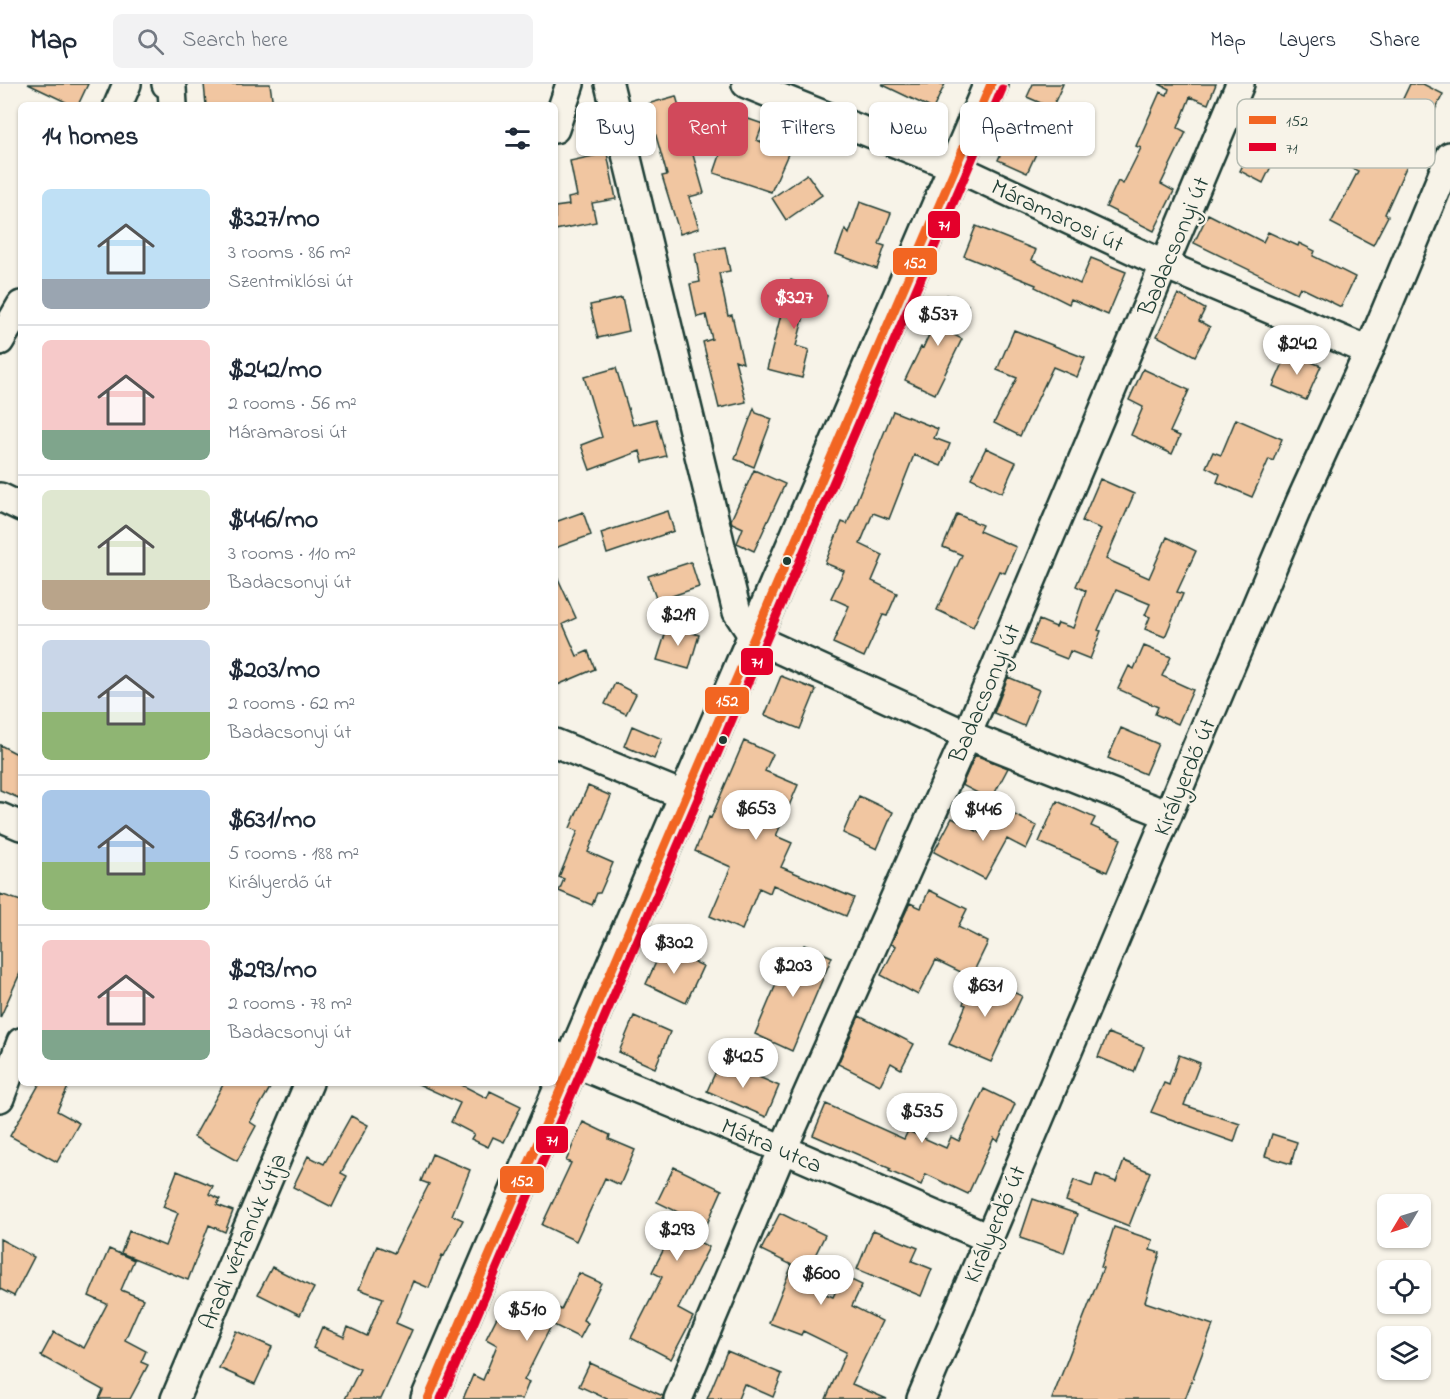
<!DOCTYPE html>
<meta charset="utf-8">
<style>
body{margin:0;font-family:"Indie Flower",sans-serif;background:#f2f2f3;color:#1f2937;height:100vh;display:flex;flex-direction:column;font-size:22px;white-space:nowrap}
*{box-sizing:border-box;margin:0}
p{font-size:20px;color:#747a83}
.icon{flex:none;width:33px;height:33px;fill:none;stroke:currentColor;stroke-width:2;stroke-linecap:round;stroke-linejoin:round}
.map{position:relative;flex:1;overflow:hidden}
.drawer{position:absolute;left:18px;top:18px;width:540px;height:984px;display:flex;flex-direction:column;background:#fff;border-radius:9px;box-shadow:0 2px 4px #0004}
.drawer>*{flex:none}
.hud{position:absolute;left:576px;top:18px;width:570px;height:54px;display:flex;gap:12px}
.needle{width:39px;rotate:232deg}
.fabs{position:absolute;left:1377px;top:1110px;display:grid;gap:12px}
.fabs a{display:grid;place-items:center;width:54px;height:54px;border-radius:9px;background:#fff;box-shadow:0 2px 4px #0004;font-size:30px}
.price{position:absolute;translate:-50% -51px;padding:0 14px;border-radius:21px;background:#fff;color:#222;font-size:20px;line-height:39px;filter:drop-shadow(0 2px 3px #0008)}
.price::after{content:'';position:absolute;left:50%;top:36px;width:18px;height:14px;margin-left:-9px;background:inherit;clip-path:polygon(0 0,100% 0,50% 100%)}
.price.on{background:#d1495b;color:#fff}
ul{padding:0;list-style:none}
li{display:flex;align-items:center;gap:18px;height:150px;padding:0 24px}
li+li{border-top:2px solid #e0e1e3}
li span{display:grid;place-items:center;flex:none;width:168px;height:120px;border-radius:9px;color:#555}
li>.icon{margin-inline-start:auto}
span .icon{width:72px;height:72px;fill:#fffc;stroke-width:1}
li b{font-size:26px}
h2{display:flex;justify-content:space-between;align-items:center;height:72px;padding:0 24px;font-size:26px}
.tag{padding:0 21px;border-radius:9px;background:#fff;box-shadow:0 2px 4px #0004;font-size:21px;line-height:54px}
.tag.on{background:#d1495b;color:#fff}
header{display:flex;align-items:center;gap:36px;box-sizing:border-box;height:84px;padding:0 30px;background:#fff;border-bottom:2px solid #e0e1e3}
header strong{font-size:28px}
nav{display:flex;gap:33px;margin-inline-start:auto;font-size:21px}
.search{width:420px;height:54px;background:#f2f2f3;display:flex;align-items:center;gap:15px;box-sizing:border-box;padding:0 21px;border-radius:9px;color:#747a83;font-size:22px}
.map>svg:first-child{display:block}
.building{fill:#f1c6a1;stroke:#1f3d34;stroke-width:1.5}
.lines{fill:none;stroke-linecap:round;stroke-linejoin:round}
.street-casing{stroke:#1f3d34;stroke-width:32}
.secondary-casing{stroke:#1f3d34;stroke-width:38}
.street{stroke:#f7f3e8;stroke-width:27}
.secondary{stroke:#f7f3e8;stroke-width:33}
.bus-1-casing{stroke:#f7f3e8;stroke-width:14}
.bus-2-casing{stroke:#f7f3e8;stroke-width:14}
.bus-1{stroke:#f26522;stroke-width:9}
.bus-2{stroke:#e4002b;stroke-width:9}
.bus-dot{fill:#1f3d34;stroke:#f7f3e8;stroke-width:2}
.labels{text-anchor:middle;stroke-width:4.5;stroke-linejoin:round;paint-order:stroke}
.street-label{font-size:24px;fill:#1f3d34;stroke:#f7f3e8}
.key{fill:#f7f3e8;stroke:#b6bcb2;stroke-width:1.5}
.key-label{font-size:16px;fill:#1f3d34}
.line-badge{stroke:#f7f3e8;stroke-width:2}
.badge-label{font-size:16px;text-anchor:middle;font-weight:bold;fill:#fff}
</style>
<header>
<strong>Map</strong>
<div class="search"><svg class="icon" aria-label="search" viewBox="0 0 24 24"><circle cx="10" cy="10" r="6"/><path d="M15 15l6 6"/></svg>Search here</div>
<nav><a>Map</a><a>Layers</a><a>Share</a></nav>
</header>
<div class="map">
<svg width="1450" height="1315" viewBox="0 0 1450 1315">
<rect width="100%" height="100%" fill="#f7f3e8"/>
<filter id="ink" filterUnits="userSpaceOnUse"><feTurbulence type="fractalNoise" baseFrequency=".0167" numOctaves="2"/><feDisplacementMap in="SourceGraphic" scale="12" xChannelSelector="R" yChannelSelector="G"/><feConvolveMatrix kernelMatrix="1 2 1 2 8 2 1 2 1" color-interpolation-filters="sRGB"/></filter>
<g filter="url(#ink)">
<path class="building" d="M28,0H88L78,21H72Z
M204,0H270L273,21H206Z
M881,0H945L933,25Z
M1033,0H1063L1052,24L1027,13Z
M1159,0H1216L1208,20L1190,13L1178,44L1186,48L1161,100L1174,107L1154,147L1106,123L1118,97L1123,100L1141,64L1136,62L1160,8L1167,11L1169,5Z
M1410,0H1423L1443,10L1431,34L1401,19Z
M676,12L704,109L689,113L699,144L680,150L662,92L667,91L647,20Z
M1302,25L1340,43L1336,51L1373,68L1379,55L1412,70L1385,130L1388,132L1373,161L1331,139L1358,87L1288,54Z
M734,30L763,40L757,56L788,70L771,108L714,89Z
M1011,48L1040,61L1027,89L998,76Z
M1254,59L1277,70L1263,99L1240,87Z
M607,69L616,115L592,119L596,138L555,146V123L569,121L568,114L577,112L570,77Z
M807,90L822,111L786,136L772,114Z
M860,118L891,129L879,160L885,162L877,185L836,170L845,145L849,150Z
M1208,130L1263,158L1268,148L1298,162L1299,159L1315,167L1313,172L1355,193L1341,223L1300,203L1297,209L1194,159Z
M976,142L1036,166L1032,176L1080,200L1091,174L1126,188L1108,231L1071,215L1069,220L1035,203L1036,201L964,172Z
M725,163L730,187L719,189L728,232L732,231L743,279L735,276L746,318L719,324L703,258L712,255L706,231L697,233L690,200L700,198L695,169Z
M791,196L827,212L819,230L806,224L796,262L809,266L802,294L767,285L785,215L783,214Z
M1178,210L1205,225L1199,237L1210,243L1195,272L1157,252Z
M947,211L968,221L954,251L962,255L935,310L905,296L921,263L923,264Z
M622,214L629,247L598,254L590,221Z
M1014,246L1085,274L1077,293L1053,283L1020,352L994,339L1017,294L997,286Z
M1288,268L1321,282L1306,316L1273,302Z
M616,284L633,341L656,335L666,372L643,378L640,367L590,386L581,361L602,353L584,293Z
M1143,285L1189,306L1170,348L1180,352L1172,370L1131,351L1143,323L1129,316Z
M754,324L756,329L772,335L754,383L735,375Z
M893,327L938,345L934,354L950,360L941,382L914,371L889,435L873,429L860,460L883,471L872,497L897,509L887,532L883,531L864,573L833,559L849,522L831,514L844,487L825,479L842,438L847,440Z
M1236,335L1282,355L1273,377L1269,375L1252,413L1217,398L1220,390L1206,383L1213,368L1221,371Z
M986,364L1016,378L1002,409L971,394Z
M754,386L785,400L754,467L737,459L743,444L732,439L731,436Z
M1100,395L1134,410L1106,475L1149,494L1167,453L1196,467L1177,508L1183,510L1165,553L1145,545L1150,533L1145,531L1150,520L1116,506L1098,546L1101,547L1090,575L1070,567L1067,575L1029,560L1039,536L1056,543L1058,539L1073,544L1086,507L1076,502L1101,445L1082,437Z
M668,427L674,447L607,470L601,449Z
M583,428L591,451L555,464V438Z
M957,430L982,441L979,447L1016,463L1005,489L999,487L973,543L937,526L962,471L943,463Z
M691,478L699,503L657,517L648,492Z
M555,488L576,534L563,540L577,572L588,567L595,585L555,602Z
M668,541L699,551L689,585L657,576Z
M1144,562L1171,573L1162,592L1193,606L1178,640L1155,630L1158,623L1118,605L1129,582L1134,585Z
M781,592L816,606L800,645L765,631Z
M1008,593L1039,606L1024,642L994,629Z
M615,599L636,610L626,630L605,620Z
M632,642L662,655L654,675L624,662Z
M1121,644L1158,660L1145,690L1108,674Z
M744,657L773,670L765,687L798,701L776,752L792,759L781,783L854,814L846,832L773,801L770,809L759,804L742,846L710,832L731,783L695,767L709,733L711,734Z
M0,661L21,672V715L0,706Z
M975,671L1008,684L991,716L962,701Z
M588,702L611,712L588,768L613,779L600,809H597L592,821L559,807L564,795L559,793L578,747L570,744Z
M859,712L893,728L877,765L843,749Z
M1057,717L1095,734L1091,742L1121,755L1107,788L1039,758Z
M999,723L1037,742L1026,765L1007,755L985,795L934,768L952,734L984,751Z
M929,806L967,825L958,843L988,858L971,893L936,876L918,911L881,891L896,862L891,860L910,819L921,824Z
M0,810L21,817V887L0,934Z
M804,861L832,873L792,967L755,950L788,872L799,876Z
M663,863L703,882L686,919L646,900Z
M975,891L1022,912L991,978L949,960L966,921L963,920Z
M634,932L670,948L655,984L619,968Z
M859,932L914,960L901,985L891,979L880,1001L838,980Z
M1108,949L1144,963L1134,988L1098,973Z
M1179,971L1200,979L1184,1021L1240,1040L1234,1058L1151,1028L1164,999L1169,1001Z
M721,976L779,1002L766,1033L707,1007Z
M40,999H70L57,1027L79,1039L57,1078L10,1052Z
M224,999H273L250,1038L256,1042L237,1077L194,1053Z
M416,999H458L487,1014L490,1007L521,1022L504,1058L493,1053L488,1063L471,1055L474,1050L451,1038L460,1019Z
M984,1005L1015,1020L998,1057L994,1054L968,1110L926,1090L921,1101L889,1087L891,1085L813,1051L826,1020L904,1055L908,1047L946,1064L951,1053L959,1057Z
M351,1032L368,1041L341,1089L347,1092L332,1123L293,1103L308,1072L324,1080Z
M583,1038L610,1051L609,1055L635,1066L620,1101L605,1094L576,1157L542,1141L571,1079L566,1077Z
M1272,1050L1297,1058L1291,1080L1265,1072Z
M432,1070L470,1086L452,1131L463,1136L444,1172L442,1171L429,1204L413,1197L396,1239L412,1246L381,1315H345L360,1285L313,1264L322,1243L344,1253L348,1243L367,1252L383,1214L359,1205L377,1162L394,1169L429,1100L421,1097Z
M1124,1077L1150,1088L1129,1142L1066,1117L1074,1096L1092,1103L1096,1090L1116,1098Z
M674,1083L722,1106L699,1158L709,1163L678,1225L693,1233L671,1275L631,1254L662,1193L652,1188L682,1130L657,1118Z
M177,1087L213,1102L209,1110L220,1115L217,1121L233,1127L225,1148L209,1141L188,1196L121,1169L129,1147L165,1162L178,1129L163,1123Z
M1033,1115L1077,1130L1064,1169L1020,1154Z
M780,1129L825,1151L801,1200L833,1213L843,1192L862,1201L852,1222L882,1237L852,1300L887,1315H826L846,1268L803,1247L801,1251L769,1239L792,1181L761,1166Z
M1114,1143L1153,1156L1150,1166L1160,1169L1145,1218L1213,1241L1185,1315H1052L1103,1184L1101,1183Z
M873,1146L918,1164L912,1177L932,1185L921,1212L857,1185Z
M0,1155L34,1173L14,1212L0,1205Z
M109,1165L134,1176L121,1206L143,1215L125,1256L146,1267L141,1278L148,1281L130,1315H99L103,1306L41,1272L54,1248L84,1264L107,1220L89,1212Z
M272,1183L314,1204L300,1231L258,1210Z
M579,1189L601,1199L583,1236L588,1239L580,1254L552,1240L524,1296L529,1298L522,1315H463L473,1291L483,1296L497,1261L486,1255L506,1215L549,1236L556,1223L561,1226Z
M236,1247L272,1263L255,1300L219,1284Z
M727,1267L782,1290L773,1313L744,1300L738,1315H707Z
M590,1279L663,1312V1315H607L579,1302Z"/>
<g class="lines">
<defs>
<path id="street" d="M166,0L172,4L173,21
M609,0L737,528L754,554L967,651L1168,731
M746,0L955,83L1165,181L1369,267
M118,21L127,0
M555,45L570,0
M0,257L21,221
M0,413L21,423
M555,659L685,712
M0,733L21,742
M555,971L783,1065L988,1154
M0,1014L21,958
M175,1315L309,999
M678,1315L783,1065L967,651L1240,0
M921,1315L1300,418L1369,267L1450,72"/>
<path id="secondary" d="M428,1315L991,0"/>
</defs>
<use href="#street" class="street-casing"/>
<use href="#secondary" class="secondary-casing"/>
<use href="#street" class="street"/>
<use href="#secondary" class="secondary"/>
<defs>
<path id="bus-1" d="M428,1315L991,0"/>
<path id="bus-2" d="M441,1315L1002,5"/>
</defs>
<use href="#bus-1" class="bus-1-casing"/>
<use href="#bus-2" class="bus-2-casing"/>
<use href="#bus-1" class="bus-1"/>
<use href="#bus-2" class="bus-2"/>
</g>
</g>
<g class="bus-dot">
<circle cx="787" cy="477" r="5"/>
<circle cx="723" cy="656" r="5"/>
</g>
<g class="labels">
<g class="street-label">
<text transform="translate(1058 131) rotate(25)" y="8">Máramarosi út</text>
<text transform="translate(1173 162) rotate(-67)" y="8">Badacsonyi út</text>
<text transform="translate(984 609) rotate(-67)" y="8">Badacsonyi út</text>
<text transform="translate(1184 693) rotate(-67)" y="8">Királyerdő út</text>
<text transform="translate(772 1061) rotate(23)" y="8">Mátra utca</text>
<text transform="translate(994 1140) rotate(-67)" y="8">Királyerdő út</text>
<text transform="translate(242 1157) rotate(-67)" y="8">Aradi vértanúk útja</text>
</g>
</g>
<rect x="1237" y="15" width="198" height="69" rx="9" class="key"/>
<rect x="1249" y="32" width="27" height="8" fill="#f26522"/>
<rect x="1249" y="59" width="27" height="8" fill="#e4002b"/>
<g class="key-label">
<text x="1286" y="42">152</text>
<text x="1286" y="69">71</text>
</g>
<g class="line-badge">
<rect x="927" y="126" width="34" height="29" rx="6" fill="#e4002b"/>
<rect x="892" y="163" width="46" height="29" rx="6" fill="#f26522"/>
<rect x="740" y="563" width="34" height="29" rx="6" fill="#e4002b"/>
<rect x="704" y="602" width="46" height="29" rx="6" fill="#f26522"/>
<rect x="535" y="1041" width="34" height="29" rx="6" fill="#e4002b"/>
<rect x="499" y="1081" width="46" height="29" rx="6" fill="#f26522"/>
</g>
<g class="badge-label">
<text x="944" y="146">71</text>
<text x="915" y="184">152</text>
<text x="757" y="583">71</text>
<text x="727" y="622">152</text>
<text x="552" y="1061">71</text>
<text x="522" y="1102">152</text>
</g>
</svg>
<div class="fabs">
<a><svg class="needle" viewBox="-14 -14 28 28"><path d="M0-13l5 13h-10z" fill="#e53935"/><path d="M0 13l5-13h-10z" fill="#747a83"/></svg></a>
<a><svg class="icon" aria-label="locate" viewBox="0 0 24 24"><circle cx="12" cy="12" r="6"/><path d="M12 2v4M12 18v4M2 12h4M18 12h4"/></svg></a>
<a><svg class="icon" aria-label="layers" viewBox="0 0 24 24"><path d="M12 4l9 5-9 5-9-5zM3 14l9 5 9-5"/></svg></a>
</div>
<b class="price on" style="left:794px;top:246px">$327</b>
<b class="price" style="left:938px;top:263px">$537</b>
<b class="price" style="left:1297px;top:292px">$242</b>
<b class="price" style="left:678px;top:563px">$219</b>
<b class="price" style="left:756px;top:757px">$653</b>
<b class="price" style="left:983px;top:758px">$446</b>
<b class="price" style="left:674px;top:891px">$302</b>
<b class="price" style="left:793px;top:914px">$203</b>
<b class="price" style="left:985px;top:934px">$631</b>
<b class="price" style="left:743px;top:1005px">$425</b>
<b class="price" style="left:922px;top:1060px">$535</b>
<b class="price" style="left:677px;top:1178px">$293</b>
<b class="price" style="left:821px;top:1222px">$600</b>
<b class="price" style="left:527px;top:1258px">$510</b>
<div class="hud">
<a class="tag">Buy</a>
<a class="tag on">Rent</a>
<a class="tag">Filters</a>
<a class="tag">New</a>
<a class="tag">Apartment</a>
</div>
<section class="drawer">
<h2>14 homes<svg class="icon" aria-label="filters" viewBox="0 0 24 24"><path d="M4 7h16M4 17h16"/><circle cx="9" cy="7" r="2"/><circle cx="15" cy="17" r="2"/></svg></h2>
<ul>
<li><span style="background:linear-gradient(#bfe0f5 75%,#9aa5b1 0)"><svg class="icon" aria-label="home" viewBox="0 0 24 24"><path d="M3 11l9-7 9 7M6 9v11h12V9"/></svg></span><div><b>$327/mo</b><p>3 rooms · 86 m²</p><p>Szentmiklósi út</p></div></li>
<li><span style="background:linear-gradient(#f6c9c9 75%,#7fa58c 0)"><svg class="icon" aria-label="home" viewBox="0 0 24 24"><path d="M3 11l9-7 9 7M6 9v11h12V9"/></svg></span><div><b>$242/mo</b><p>2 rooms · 56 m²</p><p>Máramarosi út</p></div></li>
<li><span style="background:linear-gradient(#dfe7d0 75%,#b9a48a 0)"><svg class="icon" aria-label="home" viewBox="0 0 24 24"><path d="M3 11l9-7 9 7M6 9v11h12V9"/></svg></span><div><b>$446/mo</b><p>3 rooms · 110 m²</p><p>Badacsonyi út</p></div></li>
<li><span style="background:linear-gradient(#c9d6e8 60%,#8fb573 0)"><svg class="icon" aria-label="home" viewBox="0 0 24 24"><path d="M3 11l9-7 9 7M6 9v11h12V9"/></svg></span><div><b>$203/mo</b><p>2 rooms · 62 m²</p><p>Badacsonyi út</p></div></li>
<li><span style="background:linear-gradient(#a9c7e8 60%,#8fb573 0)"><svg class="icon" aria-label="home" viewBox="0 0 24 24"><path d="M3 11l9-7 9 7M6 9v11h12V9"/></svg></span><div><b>$631/mo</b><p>5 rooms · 188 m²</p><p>Királyerdő út</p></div></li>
<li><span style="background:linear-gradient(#f6c9c9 75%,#7fa58c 0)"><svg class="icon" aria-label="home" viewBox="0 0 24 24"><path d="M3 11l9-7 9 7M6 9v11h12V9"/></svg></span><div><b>$293/mo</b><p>2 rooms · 78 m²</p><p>Badacsonyi út</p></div></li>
</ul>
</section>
</div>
